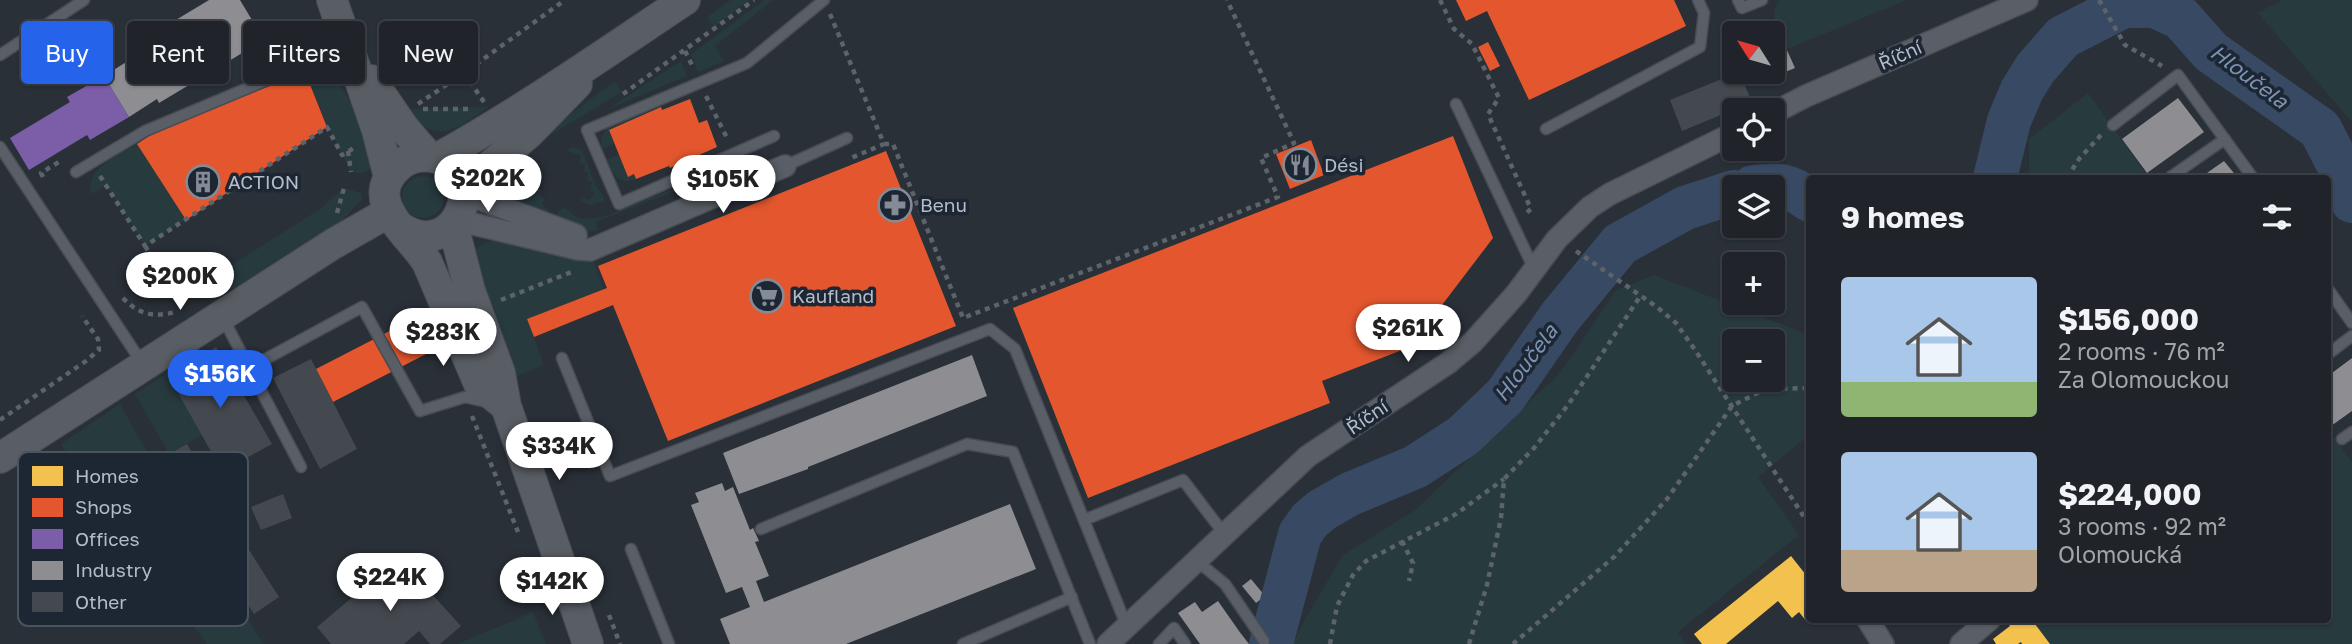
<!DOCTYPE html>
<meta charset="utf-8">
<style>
body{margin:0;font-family:"Golos Text",sans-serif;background:#282c32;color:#f1f3f6;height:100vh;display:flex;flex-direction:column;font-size:26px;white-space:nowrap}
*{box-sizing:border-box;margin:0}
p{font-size:23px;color:#a2a4a8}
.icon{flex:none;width:38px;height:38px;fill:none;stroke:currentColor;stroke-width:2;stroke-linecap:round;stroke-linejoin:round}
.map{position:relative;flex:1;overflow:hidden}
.panel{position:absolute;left:1806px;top:175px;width:525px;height:448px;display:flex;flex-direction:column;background:#20242a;border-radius:7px;box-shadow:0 2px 5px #0004,0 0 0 2px #3d4147}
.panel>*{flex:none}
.top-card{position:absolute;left:21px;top:21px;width:665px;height:63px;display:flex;gap:14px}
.needle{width:46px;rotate:307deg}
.buttons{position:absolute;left:1722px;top:21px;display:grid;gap:14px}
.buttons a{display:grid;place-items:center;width:63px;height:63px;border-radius:7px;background:#20242a;box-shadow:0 2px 5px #0004,0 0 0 2px #3d4147;font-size:35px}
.price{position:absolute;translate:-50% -60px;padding:0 16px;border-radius:24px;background:#fff;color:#222;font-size:23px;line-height:46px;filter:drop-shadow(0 2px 4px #0008)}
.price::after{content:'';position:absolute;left:50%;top:42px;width:21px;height:16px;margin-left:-10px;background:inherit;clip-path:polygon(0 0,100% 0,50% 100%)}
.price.on{background:#2563eb;color:#fff}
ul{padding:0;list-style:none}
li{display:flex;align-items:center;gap:21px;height:175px;padding:0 35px}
li span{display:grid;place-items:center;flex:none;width:196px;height:140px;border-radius:7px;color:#555}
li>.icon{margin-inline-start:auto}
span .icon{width:84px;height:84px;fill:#fffc;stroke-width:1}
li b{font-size:30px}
h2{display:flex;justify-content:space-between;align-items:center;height:84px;padding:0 35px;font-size:30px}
.tag{padding:0 24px;border-radius:7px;background:#20242a;box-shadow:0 2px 5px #0004,0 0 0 2px #3d4147;font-size:24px;line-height:63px}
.tag.on{background:#2563eb;color:#fff}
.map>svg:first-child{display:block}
.green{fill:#273a3e;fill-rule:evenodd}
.homes{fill:#f2c14e}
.shops{fill:#e4572e}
.offices{fill:#7b5ea7}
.industry{fill:#8d8d92}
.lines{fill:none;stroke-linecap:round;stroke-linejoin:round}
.river{stroke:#384963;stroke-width:44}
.building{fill:#444950}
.lane-casing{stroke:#484c53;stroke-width:13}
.street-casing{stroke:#484c53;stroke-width:24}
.secondary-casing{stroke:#484c53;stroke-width:32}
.path{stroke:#5d636a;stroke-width:4.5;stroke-dasharray:5 5;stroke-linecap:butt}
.lane{stroke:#5a5e66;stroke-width:10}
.street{stroke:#5a5e66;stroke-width:21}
.secondary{stroke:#595d64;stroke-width:30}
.labels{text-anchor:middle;stroke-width:7;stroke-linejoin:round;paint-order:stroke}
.street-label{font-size:19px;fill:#b4bcc9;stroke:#1d2633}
.poi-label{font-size:19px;fill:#b4bcc9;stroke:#1d2633;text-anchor:start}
.water-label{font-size:21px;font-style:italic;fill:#7c92b1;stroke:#1d2633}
.key{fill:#1d2633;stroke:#4a5360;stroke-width:2}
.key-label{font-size:19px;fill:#b4bcc9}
</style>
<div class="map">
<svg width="2352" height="644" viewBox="0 0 2352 644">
<rect width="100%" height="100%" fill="#2a3038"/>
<path class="green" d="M731,0H749L714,27L707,17Z
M764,0H773L715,46L724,61L698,72L691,54Z
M1780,0H1907L1787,49C1780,33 1767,15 1780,0Z
M2282,0H2352V122L2258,13Z
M681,61L687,76L608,109Z
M327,63C335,77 407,185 351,172L328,127L305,72Z
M615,81L622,92L525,150L529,157L499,191L496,179L503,165Z
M2088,93L2149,178H2029V139Z
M660,104L661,107L609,131L614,144L602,149L601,138L606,129Z
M488,107C454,131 439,145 406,112L411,109Z
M137,144L186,220L145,246L106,185L92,194C82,170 121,154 137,144Z
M572,147L582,150L595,184L604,197V201L591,205L581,201L582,198L590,200L595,192L590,191L592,182L587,181L588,173L584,172L585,164L580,163L581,155L566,151Z
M619,155L628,176L634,174L636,179C619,186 612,174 607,159Z
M741,156L746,171L743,172L740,166L595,222L598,230L584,232L513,204L521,183L537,168L531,177L538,182L535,186L542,191L539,195L545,200L542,204L549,210L546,213L553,219L561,209L565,208L579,219L600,218L711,174Z
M402 197a21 21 0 1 1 42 0a21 21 0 1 1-42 0Z
M344,188L361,193L362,199L342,221L234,289L225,292C214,285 209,273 207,261L212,256L219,273L320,209Z
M503,240L592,258L604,289L527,319L544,365L512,378L472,258C477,243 488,241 503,240Z
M1654,275L1809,335V435L1758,477L1799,535L1678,632L1686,644H1293L1303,623L1343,555L1415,510L1560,373L1616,290ZM1734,341H1773V380H1734Z
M168,373L203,435L169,454L135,394Z
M120,404L185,519L146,541L166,573L203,553L264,644H207L102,504L61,444Z
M2328,429L2352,462V644H2050L2032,620H2328Z
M533,612L546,644H458Z"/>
<path class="homes" d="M1791,556L1806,575L1810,572V620L1807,622L1799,612L1792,618L1778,601L1726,644H1702L1694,634Z
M2005,620H2032L2050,644H2022L2021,642L2018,644H1996L1993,639L2010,626Z"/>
<path class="shops" d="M1456,0H1674L1686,26L1529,100L1487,11L1466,21Z
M1488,42L1500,66L1490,71L1478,47Z
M305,72L327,127L186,220L137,144L157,131Z
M690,99L699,123L707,120L717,147L670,168L669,166L636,179L634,174L628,177L609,130L661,107L662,110Z
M1453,136L1493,238L1410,347L1322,381L1330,403L1088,498L1013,308Z
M1311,140L1324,175L1290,189L1276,154Z
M886,151L956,326L668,441L613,305L534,337L527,319L607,288L598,266Z
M415,318L432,351L333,402L316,369Z"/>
<path class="offices" d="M104,76L129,117L90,140L87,135L29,170L10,138L70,102L67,97Z"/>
<path class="industry" d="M209,0H240L264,40L159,103L157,99L129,117L104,76L131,59L126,50Z
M1782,39L1795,68L1761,82L1757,72H1773V43Z
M2178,98L2204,132L2147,173L2122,139Z
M2224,161L2238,178H2200L2214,168Z
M972,355L987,396L808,467V469L739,494L723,453Z
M2352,358V411L2331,426L2328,421V376Z
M722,483L725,491L733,487L750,530L753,528L759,541L755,542L769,576L756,581L764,602L1010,504L1036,569L846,644H730L720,619L750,607L742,587L726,593L691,505L699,502L695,493Z
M1251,579L1265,596L1256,603L1242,586Z
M1218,601L1239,631L1249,644H1200L1178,613L1195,602L1202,612Z"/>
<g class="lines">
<path class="river" d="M1995,178L2009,121L2022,90L2035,69L2063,37L2124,6H2155L2181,18L2211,52L2320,129L2345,177L2352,201
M1753,187C1778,184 1788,184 1810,200
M1271,644L1300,534L1310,520L1322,510L1350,494L1415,467L1463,436L1505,396L1560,317L1620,244L1685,208L1734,192"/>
</g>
<path class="building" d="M1739,72L1752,102L1682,131L1670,100Z
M216,347L272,444L222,471L169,377Z
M311,359L357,449L320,469L273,378Z
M187,444L219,501L202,510L187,487L183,489L178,479L182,477L169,454Z
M283,494L292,518L261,530L251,507Z
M244,542L279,597L254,614L218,558Z
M399,558L461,626L440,644H430L419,631L404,644H331L317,627Z"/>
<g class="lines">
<defs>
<path id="lane" d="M1738,0L1742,8L1762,0
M0,55L84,0
M1456,104L1534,269
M2113,125L2178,75L2253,178
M1546,129L1700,47L1704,13L1698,0
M774,136L619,204L587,130L747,63L824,0
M0,147L142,363
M785,166L847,138
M76,172L145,131L346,47
M2169,178L2225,139
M2328,289L2352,323
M223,318L301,467
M2328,354L2352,336
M562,358L610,476L990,329L1015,349L1127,627
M249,368L362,307L420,411L465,397L487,402
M2342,439L2352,432
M1084,520L1183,480L1225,535
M761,529L967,444L1013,452L1090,644
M631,549L669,644
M1197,561L1225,584L1264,641
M963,644L1072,597
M1159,644L1174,628L1185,644"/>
<path id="street" d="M1773,113L1806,96L2027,0
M464,193L576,235
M457,220L578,249L590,250L785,166
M1868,620L1883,644
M1108,644L1308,456L1448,363L1473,342L1516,294L1557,239L1590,207L1610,194L1734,133
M1961,644L1989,620"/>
<path id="secondary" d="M332,0L377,130L389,177
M371,80L404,128L428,156
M438,158C524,110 604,54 685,0
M464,188L529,133L577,84
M453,225L470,291L500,373L506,406L588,644
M400,227C458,266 493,168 432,157C419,155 407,158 398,167C361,201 410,235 427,262L479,384L506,406
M0,458L333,244L389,212"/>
</defs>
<use href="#lane" class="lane-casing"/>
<use href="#street" class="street-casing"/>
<use href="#secondary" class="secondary-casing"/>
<path class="path" d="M1440,0L1454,29L1472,44L1499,98L1488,114L1531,209L1525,214
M2099,0L2125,45L2162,66
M830,14L884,144L851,158
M685,51L694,69
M623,94L754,0
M706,96L727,138
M484,102L464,73L565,0
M418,104L464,73
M423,109H470
M884,144H893L963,318L1278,197L1261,158L1294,143L1227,0
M348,151L351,172
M100,176L145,246L327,127L342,155L354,148
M43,177L41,173L62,160
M2067,178L2079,159L2101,135
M337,213L344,188
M145,246L159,267
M1576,251L1657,307L1676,323L1695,350L1810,526
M123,298C138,314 153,318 175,312
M501,300L574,271
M472,416L518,532
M0,420L86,361L99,350L98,339L82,316
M1402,541L1413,563L1409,581
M609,615L620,644
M1330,644L1337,606L1353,575L1366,561L1456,514L1504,479
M1469,644L1487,585L1501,518L1504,479L1534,448L1568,405L1641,295
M1513,644L1615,556L1667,499L1732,406L1765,389L1810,388"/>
<use href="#lane" class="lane"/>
<use href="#street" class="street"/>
<use href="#secondary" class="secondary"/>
</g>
<defs>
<symbol id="restaurant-ring" viewBox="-11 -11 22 22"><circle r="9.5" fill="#1d2633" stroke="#848b96" stroke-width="1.5"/><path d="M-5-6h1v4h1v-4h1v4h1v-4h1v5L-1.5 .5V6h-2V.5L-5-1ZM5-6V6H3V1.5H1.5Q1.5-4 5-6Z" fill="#848b96"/></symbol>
<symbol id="building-ring" viewBox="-11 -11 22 22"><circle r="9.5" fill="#1d2633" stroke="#848b96" stroke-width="1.5"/><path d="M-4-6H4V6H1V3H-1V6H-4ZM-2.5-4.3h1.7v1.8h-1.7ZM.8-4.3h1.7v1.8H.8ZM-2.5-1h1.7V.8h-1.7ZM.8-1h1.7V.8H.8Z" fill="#848b96"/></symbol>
<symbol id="pharmacy-ring" viewBox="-11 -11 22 22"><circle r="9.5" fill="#1d2633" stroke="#848b96" stroke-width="1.5"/><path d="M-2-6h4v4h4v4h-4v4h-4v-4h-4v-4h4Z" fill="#848b96"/></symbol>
<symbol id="supermarket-ring" viewBox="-11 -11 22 22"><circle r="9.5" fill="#1d2633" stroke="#848b96" stroke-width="1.5"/><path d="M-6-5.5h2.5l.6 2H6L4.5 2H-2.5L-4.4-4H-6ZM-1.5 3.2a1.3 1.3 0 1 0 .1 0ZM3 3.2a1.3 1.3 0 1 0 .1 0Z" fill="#848b96"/></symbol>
</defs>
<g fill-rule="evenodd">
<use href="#restaurant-ring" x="1281" y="146" width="38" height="38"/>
<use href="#building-ring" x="184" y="163" width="38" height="38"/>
<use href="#pharmacy-ring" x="876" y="186" width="38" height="38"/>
<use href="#supermarket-ring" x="748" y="277" width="38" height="38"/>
</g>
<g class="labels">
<g class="street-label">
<text transform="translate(1900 55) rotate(-24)" y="7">Říční</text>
<text transform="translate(1367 417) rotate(-34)" y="7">Říční</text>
</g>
<g class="poi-label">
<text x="1324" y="172">Dési</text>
<text x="228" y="189">ACTION</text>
<text x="920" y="212">Benu</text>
<text x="792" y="303">Kaufland</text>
</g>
<g class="water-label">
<text transform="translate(2249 77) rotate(37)" y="7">Hloučela</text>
<text transform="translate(1526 363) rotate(-53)" y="7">Hloučela</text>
</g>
</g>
<rect x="18" y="452" width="230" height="174" rx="10" class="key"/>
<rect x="32" y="466" width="31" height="20" fill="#f2c14e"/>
<rect x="32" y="498" width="31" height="19" fill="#e4572e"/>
<rect x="32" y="529" width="31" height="20" fill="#7b5ea7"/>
<rect x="32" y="561" width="31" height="19" fill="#8d8d92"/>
<rect x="32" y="592" width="31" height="20" fill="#444950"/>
<g class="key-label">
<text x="75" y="483">Homes</text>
<text x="75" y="514">Shops</text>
<text x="75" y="546">Offices</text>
<text x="75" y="577">Industry</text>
<text x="75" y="609">Other</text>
</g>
</svg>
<div class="buttons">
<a><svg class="needle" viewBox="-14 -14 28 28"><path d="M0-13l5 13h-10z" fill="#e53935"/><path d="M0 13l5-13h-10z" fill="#a2a4a8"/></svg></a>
<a><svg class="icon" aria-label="locate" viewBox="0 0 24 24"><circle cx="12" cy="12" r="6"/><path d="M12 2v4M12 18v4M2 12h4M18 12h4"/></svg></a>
<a><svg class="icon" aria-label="layers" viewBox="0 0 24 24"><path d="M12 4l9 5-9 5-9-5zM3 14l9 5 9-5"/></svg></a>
<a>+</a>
<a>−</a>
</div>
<b class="price" style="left:488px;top:214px">$202K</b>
<b class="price" style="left:723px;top:215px">$105K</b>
<b class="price" style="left:180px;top:312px">$200K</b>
<b class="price" style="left:1408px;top:364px">$261K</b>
<b class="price" style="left:443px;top:368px">$283K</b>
<b class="price on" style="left:220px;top:410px">$156K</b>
<b class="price" style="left:559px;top:482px">$334K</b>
<b class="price" style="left:390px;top:613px">$224K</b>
<b class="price" style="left:552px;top:617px">$142K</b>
<div class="top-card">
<a class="tag on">Buy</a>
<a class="tag">Rent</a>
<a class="tag">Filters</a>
<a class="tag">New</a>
</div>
<section class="panel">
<h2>9 homes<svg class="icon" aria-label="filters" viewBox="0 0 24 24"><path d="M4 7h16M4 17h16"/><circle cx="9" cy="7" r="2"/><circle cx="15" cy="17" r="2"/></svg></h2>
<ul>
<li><span style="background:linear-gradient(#a9c7e8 75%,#8fb573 0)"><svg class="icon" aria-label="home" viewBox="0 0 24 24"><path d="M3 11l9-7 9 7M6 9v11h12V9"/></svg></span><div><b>$156,000</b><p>2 rooms · 76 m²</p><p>Za Olomouckou</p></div></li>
<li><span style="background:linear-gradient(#a9c7e8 70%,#b9a48a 0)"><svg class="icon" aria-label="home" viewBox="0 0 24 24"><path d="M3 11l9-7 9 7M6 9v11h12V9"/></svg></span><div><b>$224,000</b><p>3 rooms · 92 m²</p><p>Olomoucká</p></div></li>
</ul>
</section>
</div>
